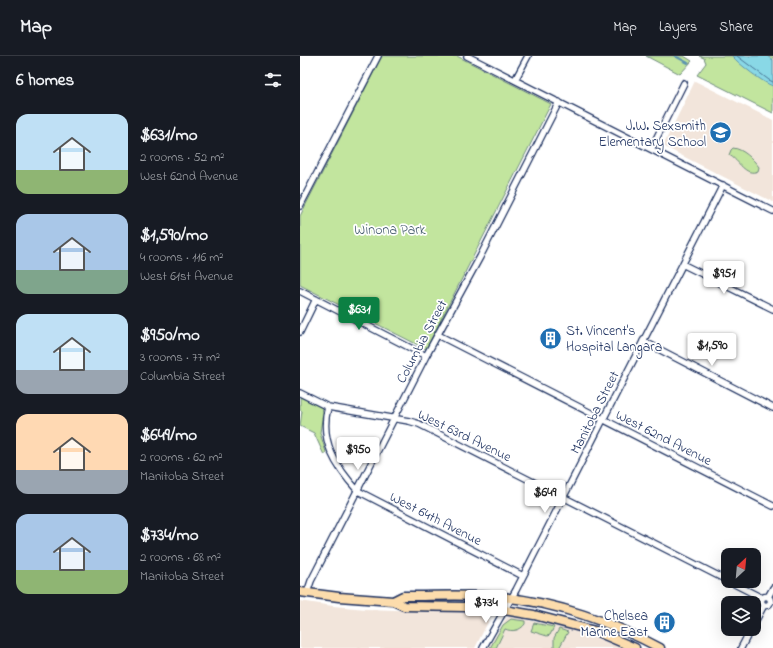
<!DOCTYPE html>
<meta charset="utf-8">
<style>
body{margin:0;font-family:"Indie Flower",sans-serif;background:#20242c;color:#f1f3f6;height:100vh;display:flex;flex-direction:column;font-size:15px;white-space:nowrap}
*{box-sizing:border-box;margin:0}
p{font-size:13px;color:#9ea1a6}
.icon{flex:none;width:22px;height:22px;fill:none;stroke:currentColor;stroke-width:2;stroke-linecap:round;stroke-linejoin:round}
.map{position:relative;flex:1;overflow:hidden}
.drawer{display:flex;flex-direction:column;background:#171b24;width:300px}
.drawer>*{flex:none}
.needle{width:26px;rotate:26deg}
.controls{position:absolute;left:421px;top:492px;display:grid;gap:8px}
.controls a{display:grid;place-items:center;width:40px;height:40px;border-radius:8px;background:#171b24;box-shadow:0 4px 16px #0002;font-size:20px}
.price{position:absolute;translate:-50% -34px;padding:0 9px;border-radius:4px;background:#fff;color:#222;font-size:13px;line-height:26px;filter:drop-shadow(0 1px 2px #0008)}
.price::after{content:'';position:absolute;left:50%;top:24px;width:12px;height:9px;margin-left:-6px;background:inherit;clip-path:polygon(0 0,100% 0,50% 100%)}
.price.active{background:#0b8043;color:#fff}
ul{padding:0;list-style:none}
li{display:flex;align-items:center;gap:12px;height:100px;padding:0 16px}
li span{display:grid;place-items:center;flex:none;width:112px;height:80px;border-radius:12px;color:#555}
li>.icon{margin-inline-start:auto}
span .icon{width:48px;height:48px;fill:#fffc;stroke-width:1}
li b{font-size:17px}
h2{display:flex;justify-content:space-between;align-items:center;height:48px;padding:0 16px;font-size:17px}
header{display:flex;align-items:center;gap:24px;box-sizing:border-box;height:56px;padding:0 20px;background:#171b24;border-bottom:1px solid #363941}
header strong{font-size:19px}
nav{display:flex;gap:22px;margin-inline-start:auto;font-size:14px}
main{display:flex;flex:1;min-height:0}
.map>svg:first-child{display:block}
.built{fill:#f2e5db}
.green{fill:#c2e59e;stroke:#6e8a7e}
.water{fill:#89d8e6;stroke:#5d94b0}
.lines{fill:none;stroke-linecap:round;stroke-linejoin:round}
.shore{stroke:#477394;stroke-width:1}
.stream{stroke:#5d94b0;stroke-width:2}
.minor-casing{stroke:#1b2f5e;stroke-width:8}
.primary-casing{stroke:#1b2f5e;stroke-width:11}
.minor{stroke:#fff;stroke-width:5.5}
.primary{stroke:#fcdcac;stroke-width:8}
.labels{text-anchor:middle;stroke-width:3.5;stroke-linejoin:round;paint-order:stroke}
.poi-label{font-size:14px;fill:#1b2f5e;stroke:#fff;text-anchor:end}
.park-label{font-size:14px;fill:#455c6e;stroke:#fff}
.street-label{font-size:14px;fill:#1b2f5e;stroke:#fff}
</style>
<header>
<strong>Map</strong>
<nav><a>Map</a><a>Layers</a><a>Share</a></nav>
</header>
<main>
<section class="drawer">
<h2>6 homes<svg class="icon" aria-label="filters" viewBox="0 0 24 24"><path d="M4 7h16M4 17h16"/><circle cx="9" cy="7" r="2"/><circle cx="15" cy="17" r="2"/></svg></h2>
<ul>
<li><span style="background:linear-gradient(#bfe0f5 70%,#8fb573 0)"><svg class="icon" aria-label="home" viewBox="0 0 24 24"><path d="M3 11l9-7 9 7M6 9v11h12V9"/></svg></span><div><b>$631/mo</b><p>2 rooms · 52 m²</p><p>West 62nd Avenue</p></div></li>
<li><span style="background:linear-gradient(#a9c7e8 70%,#7fa58c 0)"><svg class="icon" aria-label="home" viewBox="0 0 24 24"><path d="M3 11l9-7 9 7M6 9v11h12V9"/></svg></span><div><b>$1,590/mo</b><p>4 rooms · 116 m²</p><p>West 61st Avenue</p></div></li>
<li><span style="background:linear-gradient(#bfe0f5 70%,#9aa5b1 0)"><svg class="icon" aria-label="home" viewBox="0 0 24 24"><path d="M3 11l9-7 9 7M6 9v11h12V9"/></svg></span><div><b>$950/mo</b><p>3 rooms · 77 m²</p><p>Columbia Street</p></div></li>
<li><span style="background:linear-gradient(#ffd9b3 70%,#9aa5b1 0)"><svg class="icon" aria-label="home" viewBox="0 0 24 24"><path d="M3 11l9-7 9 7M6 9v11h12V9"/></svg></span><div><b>$649/mo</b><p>2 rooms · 62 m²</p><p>Manitoba Street</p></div></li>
<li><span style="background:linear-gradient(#a9c7e8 70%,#8fb573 0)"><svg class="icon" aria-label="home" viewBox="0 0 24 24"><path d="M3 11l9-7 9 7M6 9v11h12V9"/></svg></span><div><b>$734/mo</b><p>2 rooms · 68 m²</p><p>Manitoba Street</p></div></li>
</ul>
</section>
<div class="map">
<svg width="473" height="592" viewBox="0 0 473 592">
<rect width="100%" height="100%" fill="#fff"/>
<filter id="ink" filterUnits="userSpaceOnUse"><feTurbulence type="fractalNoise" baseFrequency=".025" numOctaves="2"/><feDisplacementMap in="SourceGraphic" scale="8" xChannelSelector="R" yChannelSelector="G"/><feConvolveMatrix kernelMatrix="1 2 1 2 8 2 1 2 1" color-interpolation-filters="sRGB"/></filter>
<g filter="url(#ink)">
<path class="built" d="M395,25L473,64V146L363,90Z
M0,545L33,550L66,553L183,557L187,558L189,564L175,592H0Z
M210,560L282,576L323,592H188L205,564Z"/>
<path class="green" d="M82,0H157L251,48L126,293L0,229V160Z
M346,0H384L392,5L380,18Z
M399,0H473V57L397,19L406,7L404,2Z
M433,92C443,93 453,103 459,111L458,115C445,121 439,104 429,99L431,94Z
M0,341L22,352L23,356L20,377L26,396L24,399L14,377L0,370L2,355L0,354Z
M211,563L225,565V568C220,575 212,576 205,573L196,592H190L203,569Z
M234,567L254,571L250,579L247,580L231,575Z
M259,573L268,576L259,592H254V582Z"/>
<path class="water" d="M432,0H467L473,4V30C463,27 439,8 432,0Z"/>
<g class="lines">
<path class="shore" d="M437,0L469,24L473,26"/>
<path class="stream" d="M375,0L388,7"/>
<defs>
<path id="minor" d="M167,0L473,155
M215,24L228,0
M351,93L384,27
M0,150L78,0
M384,209L473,253
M0,235L126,300
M0,276L16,243
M138,279L473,450
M343,285L473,352
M0,337L28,351L109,365L119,368L462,542
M28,351C19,385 36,411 58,435L223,520
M7,537L11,525L126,300L180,201L259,46
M461.5 545a4.5 4.5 0 1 1 9 0a4.5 4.5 0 1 1-9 0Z
M468,541L473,532
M454,568L464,549
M183,592L216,534L423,129
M441,592L451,573"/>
<path id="primary" d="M0,536L39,541L93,545L104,550L165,551L189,552L204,554L234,559L295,575L335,592
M93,545L103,540C136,540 168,538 201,541C255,546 312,566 360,592"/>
</defs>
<use href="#minor" class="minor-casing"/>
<use href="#primary" class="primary-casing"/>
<use href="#minor" class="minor"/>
<use href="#primary" class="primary"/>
</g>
</g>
<defs>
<symbol id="school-disc" viewBox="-11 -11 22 22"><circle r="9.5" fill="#1f6fb2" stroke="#fff"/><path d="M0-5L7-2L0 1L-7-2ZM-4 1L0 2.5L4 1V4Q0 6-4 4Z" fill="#fff"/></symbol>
<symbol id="building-disc" viewBox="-11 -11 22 22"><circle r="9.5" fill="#1f6fb2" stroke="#fff"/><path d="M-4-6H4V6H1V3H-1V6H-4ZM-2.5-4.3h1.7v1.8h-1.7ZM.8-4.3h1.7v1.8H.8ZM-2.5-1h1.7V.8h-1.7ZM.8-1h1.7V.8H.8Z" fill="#fff"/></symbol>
</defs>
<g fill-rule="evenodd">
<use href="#school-disc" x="408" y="64" width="25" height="25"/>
<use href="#building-disc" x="238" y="270" width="25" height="25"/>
<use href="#building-disc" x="352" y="554" width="25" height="25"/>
</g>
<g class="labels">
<g class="poi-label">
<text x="406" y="74">J.W. Sexsmith<tspan x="406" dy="16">Elementary School</tspan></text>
<text x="266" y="279" text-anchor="start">St. Vincent's<tspan x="266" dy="16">Hospital Langara</tspan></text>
<text x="348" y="564">Chelsea<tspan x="348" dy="16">Marine East</tspan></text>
</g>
<g class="park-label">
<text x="90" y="178">Winona Park</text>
</g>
<g class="street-label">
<text transform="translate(121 285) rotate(-62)" y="5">Columbia Street</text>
<text transform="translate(294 356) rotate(-63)" y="5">Manitoba Street</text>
<text transform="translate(165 379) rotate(26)" y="5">West 63rd Avenue</text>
<text transform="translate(364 381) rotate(27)" y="5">West 62nd Avenue</text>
<text transform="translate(136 462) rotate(27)" y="5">West 64th Avenue</text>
</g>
</g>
</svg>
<div class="controls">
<a><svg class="needle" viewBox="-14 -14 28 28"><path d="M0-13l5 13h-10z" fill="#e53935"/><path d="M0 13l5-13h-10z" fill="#9ea1a6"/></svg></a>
<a><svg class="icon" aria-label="layers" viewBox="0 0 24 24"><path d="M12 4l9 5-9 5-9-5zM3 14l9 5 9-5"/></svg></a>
</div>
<b class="price" style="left:424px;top:239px">$951</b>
<b class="price active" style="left:59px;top:275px">$631</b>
<b class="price" style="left:412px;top:311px">$1,590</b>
<b class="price" style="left:58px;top:415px">$950</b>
<b class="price" style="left:245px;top:458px">$649</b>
<b class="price" style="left:186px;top:568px">$734</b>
</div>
</main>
